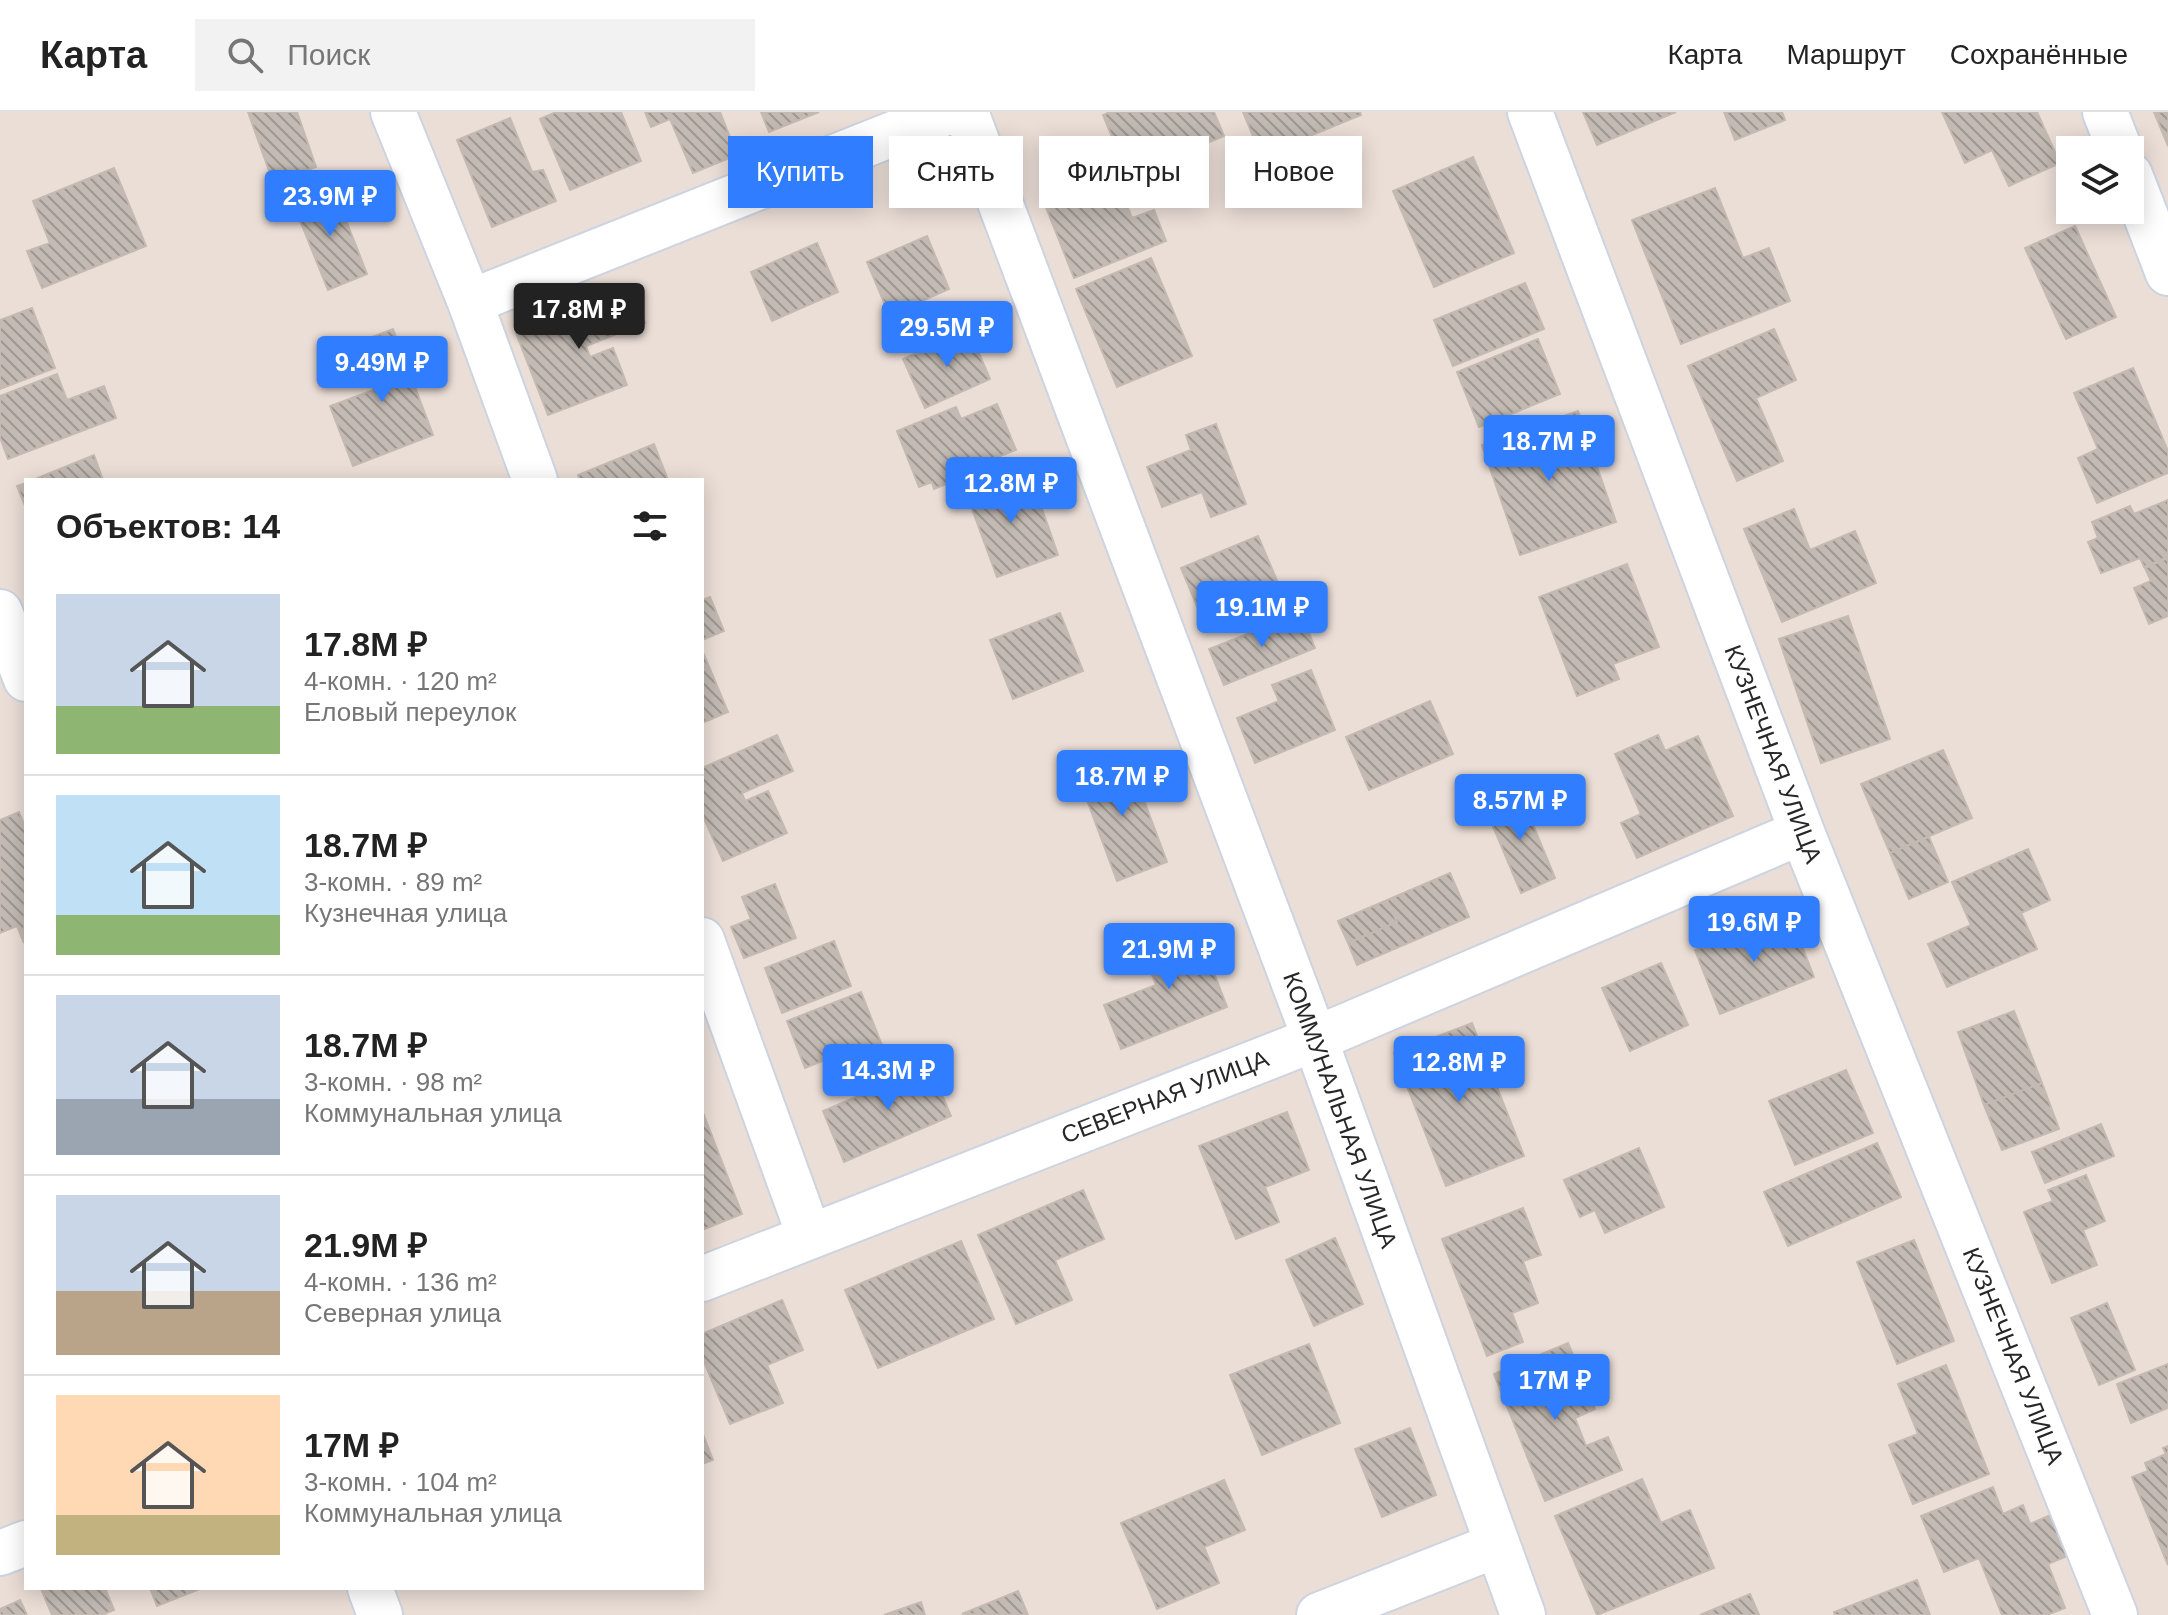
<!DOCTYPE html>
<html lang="ru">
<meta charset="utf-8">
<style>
body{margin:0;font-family:Arial,sans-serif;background:#f2f2f2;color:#222;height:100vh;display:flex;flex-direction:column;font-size:30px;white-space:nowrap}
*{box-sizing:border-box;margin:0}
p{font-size:26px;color:#767676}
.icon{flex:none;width:44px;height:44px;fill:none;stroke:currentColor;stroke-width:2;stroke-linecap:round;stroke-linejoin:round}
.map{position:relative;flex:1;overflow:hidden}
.panel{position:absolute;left:24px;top:366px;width:680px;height:1112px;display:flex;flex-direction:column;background:#fff;border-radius:0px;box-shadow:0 4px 20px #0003}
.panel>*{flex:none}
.top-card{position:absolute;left:728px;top:24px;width:760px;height:72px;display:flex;gap:16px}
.buttons{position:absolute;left:2056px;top:24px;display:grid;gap:16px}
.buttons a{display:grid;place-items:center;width:88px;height:88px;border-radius:0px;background:#fff;box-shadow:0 4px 20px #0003;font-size:40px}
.price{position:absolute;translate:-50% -68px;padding:0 18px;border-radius:8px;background:#307eff;color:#fff;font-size:26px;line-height:52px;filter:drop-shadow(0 2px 4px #0008)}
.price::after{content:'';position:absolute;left:50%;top:48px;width:24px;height:18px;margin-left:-12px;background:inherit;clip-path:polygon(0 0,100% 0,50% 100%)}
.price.active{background:#222;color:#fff}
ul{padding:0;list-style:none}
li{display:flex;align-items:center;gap:24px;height:200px;padding:0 32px}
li+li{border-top:2px solid #e0e0e0}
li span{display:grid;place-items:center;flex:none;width:224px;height:160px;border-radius:0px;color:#555}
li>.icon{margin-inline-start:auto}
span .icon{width:96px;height:96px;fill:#fffc;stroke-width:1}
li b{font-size:34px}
h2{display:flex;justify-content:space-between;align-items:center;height:96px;padding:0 32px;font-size:34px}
.chip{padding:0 28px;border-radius:0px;background:#fff;box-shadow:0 4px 20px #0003;font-size:28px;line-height:72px}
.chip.active{background:#307eff;color:#fff}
header{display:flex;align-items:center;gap:48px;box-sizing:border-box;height:112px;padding:0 40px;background:#fff;border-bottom:2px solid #e0e0e0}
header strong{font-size:38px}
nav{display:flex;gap:44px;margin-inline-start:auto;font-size:28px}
.search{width:560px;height:72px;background:#f2f2f2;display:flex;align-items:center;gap:20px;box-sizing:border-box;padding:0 28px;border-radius:0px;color:#767676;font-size:30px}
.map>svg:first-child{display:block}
.building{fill:url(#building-back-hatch);stroke:#c5bab1;stroke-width:2}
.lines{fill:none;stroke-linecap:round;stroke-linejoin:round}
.minor-casing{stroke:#ccd4e1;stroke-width:48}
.minor{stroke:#fff;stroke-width:44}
.labels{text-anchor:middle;stroke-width:6;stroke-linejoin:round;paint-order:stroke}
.street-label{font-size:24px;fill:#272727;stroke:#fff}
</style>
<header>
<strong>Карта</strong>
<div class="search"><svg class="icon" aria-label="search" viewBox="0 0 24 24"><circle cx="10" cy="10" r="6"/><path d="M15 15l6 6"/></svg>Поиск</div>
<nav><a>Карта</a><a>Маршрут</a><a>Сохранённые</a></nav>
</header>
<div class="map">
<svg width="2168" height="1503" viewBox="0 0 2168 1503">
<defs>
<pattern id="building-back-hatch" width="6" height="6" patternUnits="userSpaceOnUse" patternTransform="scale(2)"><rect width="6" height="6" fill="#c2bab3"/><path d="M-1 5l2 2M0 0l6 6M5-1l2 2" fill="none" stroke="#9e9792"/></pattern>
</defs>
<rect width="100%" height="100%" fill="#ebded7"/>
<path class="building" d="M248,0H297L316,55L273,70Z
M556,0H621L641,49L570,78L540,7Z
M645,0H720L737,43L693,61L670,7L651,15Z
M761,0H819L769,20Z
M1110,0H1214L1224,24L1128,64L1103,3Z
M1243,0H1360L1361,3L1261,44Z
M1583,0H1676L1597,33Z
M1724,0H1782L1785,8L1735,28Z
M1942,0H2037L2060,51L2009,74L1992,38L1965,51Z
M2154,0H2168V34Z
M510,6L532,60L543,58L556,89L492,115L457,28Z
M1473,45L1514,141L1434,175L1393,79Z
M1111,52L1132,106L1154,98L1166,129L1074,166L1040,80Z
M114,56L146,134L42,176L27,139L50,131L33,89Z
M333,75L367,162L328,178L293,91Z
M1715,76L1743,146L1769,136L1790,189L1681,232L1632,108Z
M2075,114L2116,205L2066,227L2025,136Z
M927,124L949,177L924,188L929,200L948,191L957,212L903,236L867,150Z
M817,131L838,180L772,209L751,160Z
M1151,146L1192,244L1117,275L1076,177Z
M1525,171L1544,217L1453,254L1434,208Z
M632,176L645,211L586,234L590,245L613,236L627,273L548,303L516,221Z
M32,196L55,256L0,277V208Z
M393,217L433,323L353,354L330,294L374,278L356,231Z
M1774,217L1796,268L1756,286L1783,349L1737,369L1688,254Z
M969,218L990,267L925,296L903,247Z
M1538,227L1560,282L1479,315L1457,260Z
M2133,256L2168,339V361L2097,391L2078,346L2098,337L2074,281Z
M57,262L67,288L104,274L116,306L8,347L0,325V284Z
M997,292L1016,338L979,352L981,358L934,377L932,370L919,375L897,319L956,295L961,307Z
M1578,299L1616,410L1520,443L1482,333Z
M1216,312L1246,392L1211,405L1202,380L1162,395L1147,355L1191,338L1186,323Z
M654,332L668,368H580L578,363Z
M94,343L103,368H33Z
M997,363L1004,381L1033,371L1058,443L997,465L964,375Z
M26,371V396L17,374Z
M2168,388V445L2144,455L2140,446L2101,461L2088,430L2098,426L2092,410L2130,394L2134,402Z
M1794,397L1810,438L1855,419L1876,471L1782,510L1744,417Z
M1258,424L1281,478L1204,511L1181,456Z
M2168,446V504L2149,512L2134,476L2151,469L2145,456Z
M1627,452L1659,535L1613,552L1619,567L1577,584L1539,485Z
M710,485L724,519L702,528V488Z
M1060,501L1083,559L1013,587L990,528Z
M1301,501L1315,536L1224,573L1209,537Z
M1848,504L1890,627L1821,651L1779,527Z
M702,538L728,600L702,611Z
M1311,558L1335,618L1255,651L1237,606L1279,589L1272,573Z
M1430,589L1453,642L1369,678L1346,625Z
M777,623L793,659L742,681L745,689L768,679L787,721L723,749L702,702V656Z
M1658,623L1665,639L1698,624L1733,704L1637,746L1621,711L1641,702L1615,642Z
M1943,638L1972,706L1890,741L1861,672Z
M1127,643L1167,750L1117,769L1077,661Z
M1519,679L1555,766L1521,781L1484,693Z
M19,700L26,717L24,831L17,814L0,821V708Z
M1929,725L1948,770L1909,787L1890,741Z
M2028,737L2050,788L2021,801L2037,837L1947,875L1928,832L1971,813L1952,770Z
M1450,761L1469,805L1357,853L1348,831L1397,810L1387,788Z
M775,772L796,826L744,846L731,815L751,807L742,785Z
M1387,788L1397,810L1348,831L1338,809Z
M1789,801L1814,865L1720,902L1695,838Z
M1196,814L1227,895L1121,937L1104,893L1156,873L1141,835Z
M834,829L851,874L782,901L765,856Z
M1661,851L1688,913L1630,939L1602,876Z
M861,880L885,941L837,959L832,945L805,956L787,909Z
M2014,899L2042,971L1984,993L1958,920Z
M1472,911L1524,1044L1446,1074L1394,941Z
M926,945L951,1004L844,1050L823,999L901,966L897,957Z
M1846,958L1873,1021L1795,1053L1769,989Z
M2042,971L2059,1017L2002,1038L1984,993Z
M702,998L742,1102L702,1118Z
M1287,1000L1309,1058L1265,1075L1279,1110L1236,1127L1199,1034Z
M2101,1012L2114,1044L2045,1071L2032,1040Z
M1877,1031L1901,1085L1788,1134L1764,1080Z
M1639,1036L1664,1095L1605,1121L1595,1098L1580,1105L1564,1068Z
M2086,1063L2105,1109L2083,1118L2097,1153L2052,1171L2024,1100L2053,1089L2048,1078Z
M1083,1078L1104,1127L1055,1148L1072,1188L1016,1212L978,1123Z
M1523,1096L1541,1143L1523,1149L1538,1191L1512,1201L1523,1230L1487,1244L1442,1127Z
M1335,1126L1363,1192L1314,1214L1286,1148Z
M1914,1128L1954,1229L1897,1252L1857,1150Z
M961,1129L994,1207L878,1256L845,1178Z
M782,1188L803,1238L767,1253L783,1291L730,1312L702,1245V1222Z
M2107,1191L2135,1258L2099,1273L2071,1206Z
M1568,1231L1595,1297L1575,1306L1586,1334L1608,1325L1622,1358L1545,1389L1494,1262Z
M1309,1232L1340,1311L1262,1343L1230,1263Z
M2168,1252V1296L2131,1311L2117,1272Z
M1946,1253L1989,1362L1913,1392L1889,1333L1918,1322L1898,1272Z
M1410,1316L1436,1383L1382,1405L1355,1337Z
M702,1320L713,1348L702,1352Z
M2168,1334V1453L2132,1365L2148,1359L2145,1351L2166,1342L2163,1336Z
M1642,1367L1661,1411L1690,1398L1714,1456L1597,1503L1555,1404Z
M1224,1368L1245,1418L1204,1435L1219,1471L1157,1497L1121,1411Z
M1993,1375L2003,1402L2023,1393L2030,1412L2055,1401L2072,1442L2048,1452L2065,1496L2047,1503H2002L1979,1446L1944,1460L1921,1404Z
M1917,1468L1930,1503H1835L1834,1500Z
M50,1476H105L114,1498L102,1503H52L42,1479Z
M150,1476H202L157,1494Z
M1018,1479L1028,1503L962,1502Z
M1750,1482L1759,1503H1700Z
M20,1488L27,1503H0V1497Z
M921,1490L925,1503H884Z"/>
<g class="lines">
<defs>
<path id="minor" d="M393,0L470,190L535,368
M966,0L1315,927L1523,1503
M1530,0L1802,720L2115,1503
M2105,0L2120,38
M2130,63L2168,161
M470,190L948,0
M0,500L26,567
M702,828L809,1123
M702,1167L1315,927L1802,720
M0,1441L26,1431
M370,1476L380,1503
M1319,1503L1497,1433"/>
</defs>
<use href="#minor" class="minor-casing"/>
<use href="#minor" class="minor"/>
</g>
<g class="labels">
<g class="street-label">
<text transform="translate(1773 642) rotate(69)" y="8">КУЗНЕЧНАЯ УЛИЦА</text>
<text transform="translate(1165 985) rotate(-21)" y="8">СЕВЕРНАЯ УЛИЦА</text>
<text transform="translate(1340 998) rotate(70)" y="8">КОММУНАЛЬНАЯ УЛИЦА</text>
<text transform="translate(2013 1244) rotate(68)" y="8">КУЗНЕЧНАЯ УЛИЦА</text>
</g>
</g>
</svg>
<div class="buttons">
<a><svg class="icon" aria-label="layers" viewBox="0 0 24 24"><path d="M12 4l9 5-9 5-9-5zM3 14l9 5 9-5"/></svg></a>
</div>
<b class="price" style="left:330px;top:126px">23.9M ₽</b>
<b class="price active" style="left:579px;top:239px">17.8M ₽</b>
<b class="price" style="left:947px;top:257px">29.5M ₽</b>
<b class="price" style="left:382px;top:292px">9.49M ₽</b>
<b class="price" style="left:1549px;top:371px">18.7M ₽</b>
<b class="price" style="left:1011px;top:413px">12.8M ₽</b>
<b class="price" style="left:1262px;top:537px">19.1M ₽</b>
<b class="price" style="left:1122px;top:706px">18.7M ₽</b>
<b class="price" style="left:1520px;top:730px">8.57M ₽</b>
<b class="price" style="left:1754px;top:852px">19.6M ₽</b>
<b class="price" style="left:1169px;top:879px">21.9M ₽</b>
<b class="price" style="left:1459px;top:992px">12.8M ₽</b>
<b class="price" style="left:888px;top:1000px">14.3M ₽</b>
<b class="price" style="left:1555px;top:1310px">17M ₽</b>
<div class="top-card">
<a class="chip active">Купить</a>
<a class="chip">Снять</a>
<a class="chip">Фильтры</a>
<a class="chip">Новое</a>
</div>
<section class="panel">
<h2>Объектов: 14<svg class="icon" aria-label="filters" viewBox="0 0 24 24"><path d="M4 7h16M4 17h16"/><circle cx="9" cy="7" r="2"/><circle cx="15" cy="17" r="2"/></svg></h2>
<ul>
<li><span style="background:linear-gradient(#c9d6e8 70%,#8fb573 0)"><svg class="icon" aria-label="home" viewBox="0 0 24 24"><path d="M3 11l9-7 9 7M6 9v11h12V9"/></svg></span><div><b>17.8M ₽</b><p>4-комн. · 120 m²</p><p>Еловый переулок</p></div></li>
<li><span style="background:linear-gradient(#bfe0f5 75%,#8fb573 0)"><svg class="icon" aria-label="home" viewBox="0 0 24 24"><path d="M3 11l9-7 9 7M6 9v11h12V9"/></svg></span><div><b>18.7M ₽</b><p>3-комн. · 89 m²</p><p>Кузнечная улица</p></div></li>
<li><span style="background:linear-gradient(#c9d6e8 65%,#9aa5b1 0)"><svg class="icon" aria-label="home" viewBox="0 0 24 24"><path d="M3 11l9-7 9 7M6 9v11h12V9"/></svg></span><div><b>18.7M ₽</b><p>3-комн. · 98 m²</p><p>Коммунальная улица</p></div></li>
<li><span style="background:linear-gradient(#c9d6e8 60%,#b9a48a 0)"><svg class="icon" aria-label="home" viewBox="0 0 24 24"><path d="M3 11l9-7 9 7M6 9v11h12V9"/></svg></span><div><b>21.9M ₽</b><p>4-комн. · 136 m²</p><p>Северная улица</p></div></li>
<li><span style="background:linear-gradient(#ffd9b3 75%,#c2b280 0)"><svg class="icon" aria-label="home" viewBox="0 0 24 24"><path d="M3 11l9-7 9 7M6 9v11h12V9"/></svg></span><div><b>17M ₽</b><p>3-комн. · 104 m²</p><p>Коммунальная улица</p></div></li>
</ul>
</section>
</div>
